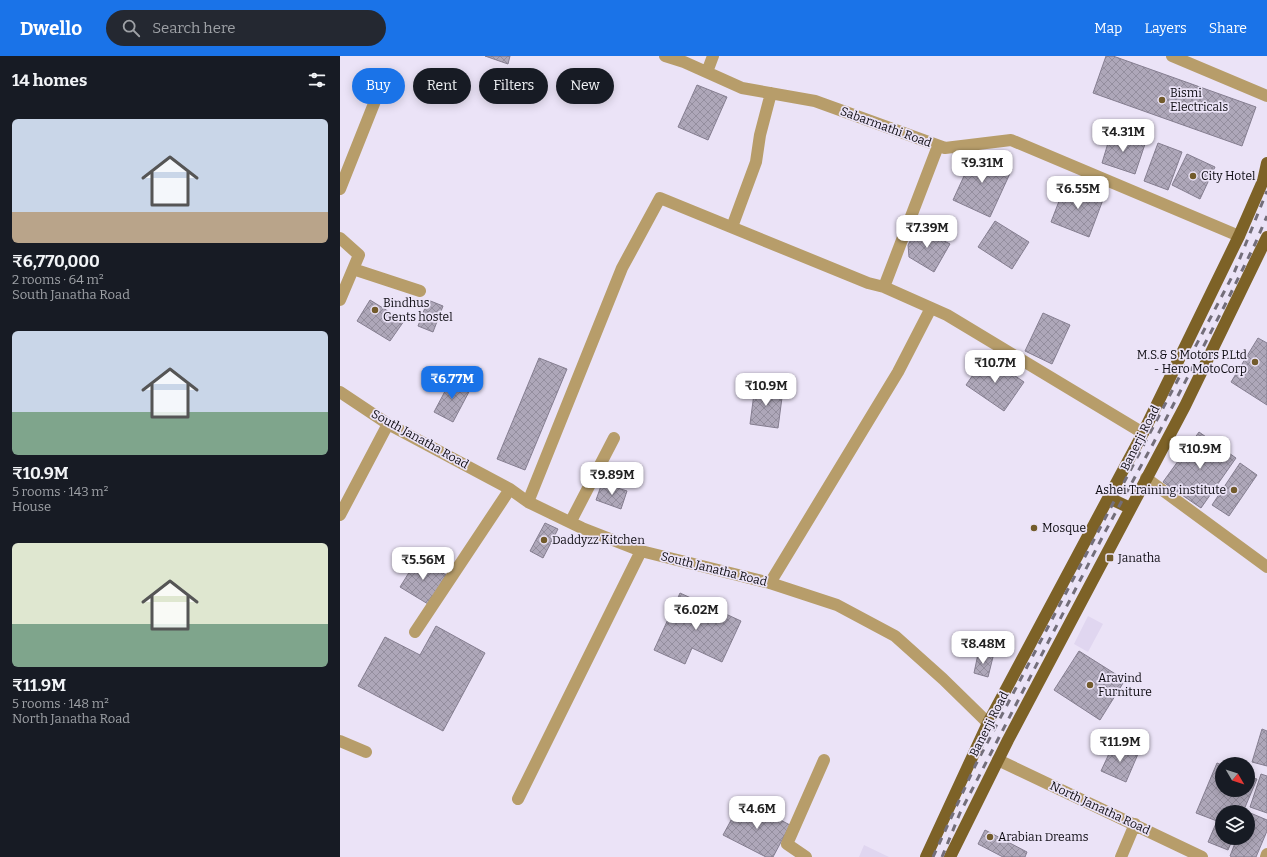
<!DOCTYPE html>
<meta charset="utf-8">
<style>
body{margin:0;font-family:Bitter,serif;background:#242831;color:#f1f3f6;height:100vh;display:flex;flex-direction:column;font-size:15px;white-space:nowrap}
*{box-sizing:border-box;margin:0}
p{font-size:13px;color:#9ea1a6}
.icon{flex:none;width:22px;height:22px;fill:none;stroke:currentColor;stroke-width:2;stroke-linecap:round;stroke-linejoin:round}
.map{position:relative;flex:1;overflow:hidden}
.drawer{display:flex;flex-direction:column;background:#171b24;width:340px}
.drawer>*{flex:none}
.hud{position:absolute;left:12px;top:12px;width:380px;height:36px;display:flex;gap:8px}
.needle{width:26px;rotate:129deg}
.tools{position:absolute;left:875px;top:701px;display:grid;gap:8px}
.tools a{display:grid;place-items:center;width:40px;height:40px;border-radius:50%;background:#171b24;box-shadow:0 2px 10px #0003;font-size:20px}
.price{position:absolute;translate:-50% -34px;padding:0 9px;border-radius:8px;background:#fff;color:#222;font-size:13px;line-height:26px;filter:drop-shadow(0 1px 2px #0008)}
.price::after{content:'';position:absolute;left:50%;top:24px;width:12px;height:9px;margin-left:-6px;background:inherit;clip-path:polygon(0 0,100% 0,50% 100%)}
.price.active{background:#1a73e8;color:#fff}
ul{padding:0;list-style:none}
li{display:grid;align-content:center;gap:8px;height:212px;padding:0 12px}
li span{display:grid;place-items:center;height:124px;border-radius:6px;color:#555}
li>.icon{margin-inline-start:auto}
span .icon{width:72px;height:72px;fill:#fffc;stroke-width:1}
li b{font-size:17px}
h2{display:flex;justify-content:space-between;align-items:center;height:48px;padding:0 12px;font-size:17px}
.chip{padding:0 14px;border-radius:18px;background:#171b24;box-shadow:0 2px 10px #0003;font-size:14px;line-height:36px}
.chip.active{background:#1a73e8;color:#fff}
header{display:flex;align-items:center;gap:24px;box-sizing:border-box;height:56px;padding:0 20px;background:#1a73e8;color:#fff}
header strong{font-size:19px}
nav{display:flex;gap:22px;margin-inline-start:auto;font-size:14px}
.search{width:280px;height:36px;background:#242831;display:flex;align-items:center;gap:10px;box-sizing:border-box;padding:0 14px;border-radius:22px;color:#9ea1a6;font-size:15px}
main{display:flex;flex:1;min-height:0}
.map>svg:first-child{display:block}
.built{fill:#e0d6f0}
.building{fill:url(#building-cross-hatch);stroke:#857e90}
.lines{fill:none;stroke-linecap:round;stroke-linejoin:round}
.minor{stroke:#b79d6a;stroke-width:12}
.major{stroke:#7d6227;stroke-width:12}
.rail{stroke:#736e7a;stroke-width:3;stroke-dasharray:7 7;stroke-linecap:butt}
.poi-dot{fill:#725b2b;stroke:#ebe3f7;stroke-width:1.5}
.labels{text-anchor:middle;stroke-width:3.5;stroke-linejoin:round;paint-order:stroke}
.poi-label{font-size:12px;fill:#0d0b11;stroke:#ebe3f7;text-anchor:start}
.street-label{font-size:12px;fill:#0d0b11;stroke:#ebe3f7}
</style>
<header>
<strong>Dwello</strong>
<div class="search"><svg class="icon" aria-label="search" viewBox="0 0 24 24"><circle cx="10" cy="10" r="6"/><path d="M15 15l6 6"/></svg>Search here</div>
<nav><a>Map</a><a>Layers</a><a>Share</a></nav>
</header>
<main>
<section class="drawer">
<h2>14 homes<svg class="icon" aria-label="filters" viewBox="0 0 24 24"><path d="M4 7h16M4 17h16"/><circle cx="9" cy="7" r="2"/><circle cx="15" cy="17" r="2"/></svg></h2>
<ul>
<li><span style="background:linear-gradient(#c9d6e8 75%,#b9a48a 0)"><svg class="icon" aria-label="home" viewBox="0 0 24 24"><path d="M3 11l9-7 9 7M6 9v11h12V9"/></svg></span><div><b>₹6,770,000</b><p>2 rooms · 64 m²</p><p>South Janatha Road</p></div></li>
<li><span style="background:linear-gradient(#c9d6e8 65%,#7fa58c 0)"><svg class="icon" aria-label="home" viewBox="0 0 24 24"><path d="M3 11l9-7 9 7M6 9v11h12V9"/></svg></span><div><b>₹10.9M</b><p>5 rooms · 143 m²</p><p>House</p></div></li>
<li><span style="background:linear-gradient(#dfe7d0 65%,#7fa58c 0)"><svg class="icon" aria-label="home" viewBox="0 0 24 24"><path d="M3 11l9-7 9 7M6 9v11h12V9"/></svg></span><div><b>₹11.9M</b><p>5 rooms · 148 m²</p><p>North Janatha Road</p></div></li>
</ul>
</section>
<div class="map">
<svg width="927" height="801" viewBox="0 0 927 801">
<defs>
<pattern id="building-cross-hatch" width="8" height="8" patternUnits="userSpaceOnUse"><rect width="8" height="8" fill="#aea7b9"/><path d="M0 0l8 8M0 8l8-8" fill="none" stroke="#948e9e"/></pattern>
</defs>
<rect width="100%" height="100%" fill="#ebe3f7"/>
<path class="built" d="M748,560L763,568L748,596L734,588Z
M524,789L549,801H519Z"/>
<path class="building" d="M145,0H170L168,8Z
M766,0H773L916,51L902,90L753,37Z
M357,29L387,41L368,84L338,71Z
M771,77L805,88L795,118L762,107Z
M818,87L842,96L828,134L804,125Z
M635,96L672,113L650,161L613,144Z
M847,98L875,111L860,143L832,129Z
M726,127L764,141L749,181L711,166Z
M655,165L689,186L672,213L638,191Z
M578,171L610,188L594,216L569,201L568,189Z
M30,244L64,265L50,285L17,265Z
M88,244L103,250L93,276L78,270Z
M703,257L730,269L712,308L685,295Z
M918,282L927,287V349L891,326Z
M646,300L684,326L664,355L626,329Z
M199,302L227,313L185,414L157,403Z
M112,322L131,332L113,366L94,356Z
M415,330L443,334L438,372L410,368Z
M859,376L896,402L861,452L823,426Z
M900,407L917,419L889,460L872,449Z
M262,427L287,435L281,453L256,444Z
M205,467L218,473L203,502L190,495Z
M78,502L106,519L88,548L60,531Z
M340,537L401,565L382,606L352,592L345,608L314,594Z
M96,570L145,597L103,675L18,630L45,581L80,599Z
M739,595L785,624L760,664L714,634Z
M638,598L653,601L648,621L634,617Z
M922,673L927,675V710L912,706Z
M774,687L798,698L786,726L761,715Z
M877,707L882,709V734H908V720L917,723L903,756H882V782H893L888,794L868,786L877,765L856,757Z
M921,718L927,720V757L910,751Z
M402,744L450,769L433,801H426L383,779Z
M908,756L927,764V775L916,801H892L890,800L897,782H908Z
M645,774L687,796L685,801H663L638,788Z"/>
<g class="lines">
<path class="minor" d="M325,0L344,6L402,32L475,45L605,92L671,84L899,180
M832,0L927,40
M367,16L373,0
M0,133L39,35
M392,171L416,106L420,79L431,37
M0,182L19,199L0,244
M13,213L80,235
M544,231L598,90
M0,336L48,368L170,433L188,446L242,472L301,495L430,527L497,549L555,580L603,623L648,667
M806,422L927,511
M188,446L282,212L320,142L528,227L544,231L607,259L803,377
M0,459L48,368
M231,465L274,382
M430,527L558,316L591,252
M75,576L170,433
M0,685L26,696
M658,704L862,801
M178,743L301,495
M466,801L447,788L484,704
M781,801L795,768
M926,801L927,798"/>
<path class="major" d="M769,442L790,452
M586,801L648,667L803,377L899,180L923,125L927,107
M610,801L668,684L845,350L927,181"/>
<path class="rail" d="M593,801L635,710L894,217L927,135
M602,801L620,757L765,476L814,386L888,243L915,188L927,160"/>
</g>
<g class="poi-dot">
<circle cx="822" cy="44" r="4"/>
<circle cx="853" cy="120" r="4"/>
<circle cx="35" cy="254" r="4"/>
<circle cx="915" cy="306" r="4"/>
<circle cx="894" cy="434" r="4"/>
<circle cx="694" cy="472" r="4"/>
<circle cx="204" cy="484" r="4"/>
<rect x="766" y="498" width="8" height="8" rx="2"/>
<circle cx="750" cy="629" r="4"/>
<circle cx="650" cy="781" r="4"/>
</g>
<g class="labels">
<g class="poi-label">
<text x="830" y="41">Bismi<tspan x="830" dy="14">Electricals</tspan></text>
<text x="861" y="124">City Hotel</text>
<text x="43" y="251">Bindhus<tspan x="43" dy="14">Gents hostel</tspan></text>
<text x="907" y="303" text-anchor="end">M.S.&amp; S Motors P.Ltd<tspan x="907" dy="14">- Hero MotoCorp</tspan></text>
<text x="886" y="438" text-anchor="end">Ashei Training institute</text>
<text x="702" y="476">Mosque</text>
<text x="212" y="488">Daddyzz Kitchen</text>
<text x="778" y="506">Janatha</text>
<text x="758" y="626">Aravind<tspan x="758" dy="14">Furniture</tspan></text>
<text x="658" y="785">Arabian Dreams</text>
</g>
<g class="street-label">
<text transform="translate(546 71) rotate(20)" y="4">Sabarmathi Road</text>
<text transform="translate(800 382) rotate(-63)" y="4">Banerji Road</text>
<text transform="translate(80 383) rotate(29)" y="4">South Janatha Road</text>
<text transform="translate(374 513) rotate(14)" y="4">South Janatha Road</text>
<text transform="translate(649 668) rotate(-63)" y="4">Banerji Road</text>
<text transform="translate(760 752) rotate(25)" y="4">North Janatha Road</text>
</g>
</g>
</svg>
<div class="tools">
<a><svg class="needle" viewBox="-14 -14 28 28"><path d="M0-13l5 13h-10z" fill="#e53935"/><path d="M0 13l5-13h-10z" fill="#9ea1a6"/></svg></a>
<a><svg class="icon" aria-label="layers" viewBox="0 0 24 24"><path d="M12 4l9 5-9 5-9-5zM3 14l9 5 9-5"/></svg></a>
</div>
<b class="price" style="left:783px;top:97px">₹4.31M</b>
<b class="price" style="left:642px;top:128px">₹9.31M</b>
<b class="price" style="left:738px;top:154px">₹6.55M</b>
<b class="price" style="left:587px;top:193px">₹7.39M</b>
<b class="price" style="left:655px;top:328px">₹10.7M</b>
<b class="price active" style="left:112px;top:344px">₹6.77M</b>
<b class="price" style="left:426px;top:351px">₹10.9M</b>
<b class="price" style="left:860px;top:414px">₹10.9M</b>
<b class="price" style="left:272px;top:440px">₹9.89M</b>
<b class="price" style="left:83px;top:525px">₹5.56M</b>
<b class="price" style="left:356px;top:575px">₹6.02M</b>
<b class="price" style="left:643px;top:609px">₹8.48M</b>
<b class="price" style="left:780px;top:707px">₹11.9M</b>
<b class="price" style="left:417px;top:774px">₹4.6M</b>
<div class="hud">
<a class="chip active">Buy</a>
<a class="chip">Rent</a>
<a class="chip">Filters</a>
<a class="chip">New</a>
</div>
</div>
</main>
